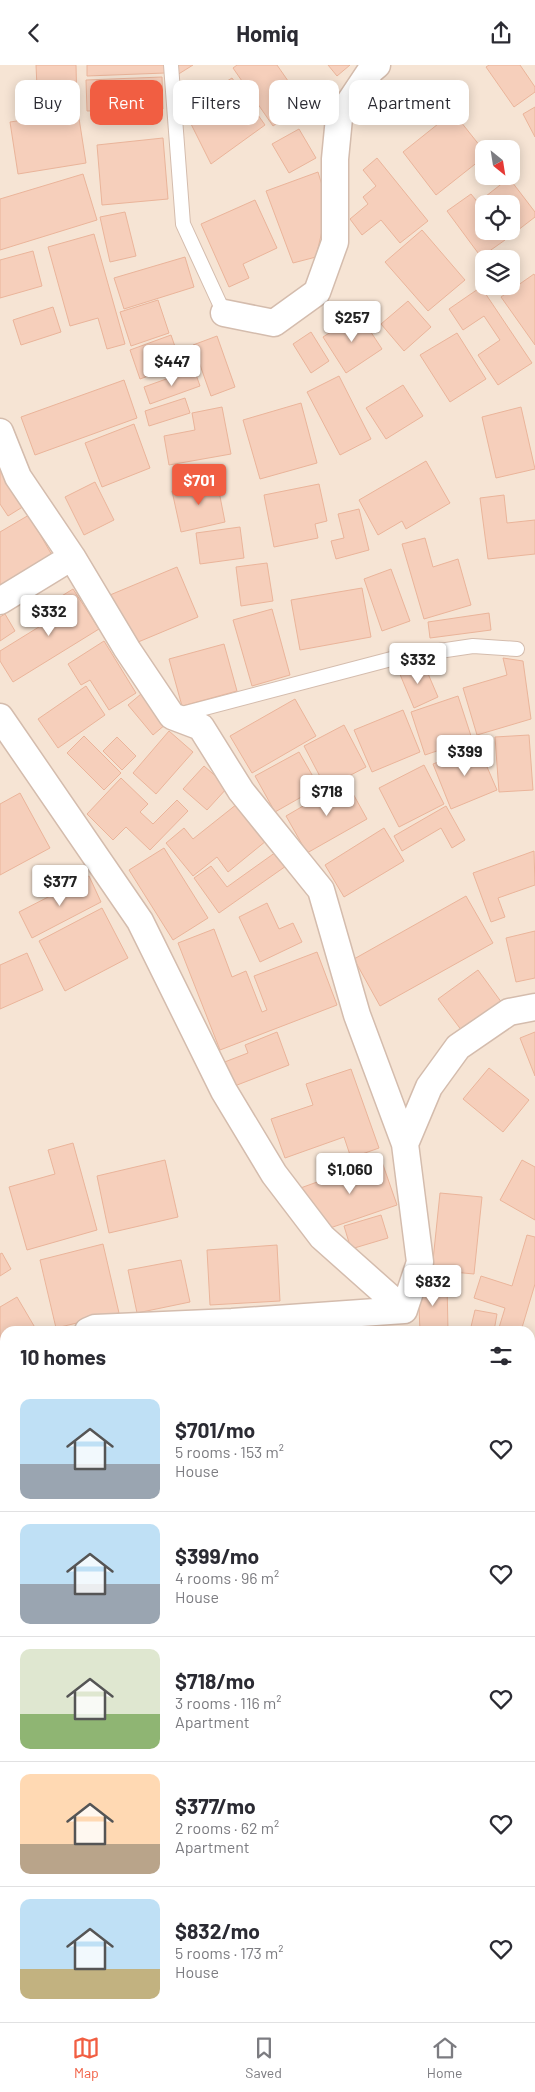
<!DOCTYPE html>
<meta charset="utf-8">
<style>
body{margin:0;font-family:Barlow,sans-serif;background:#f7f7f7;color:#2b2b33;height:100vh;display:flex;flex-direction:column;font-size:19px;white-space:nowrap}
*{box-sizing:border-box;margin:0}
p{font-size:16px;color:#7c7c81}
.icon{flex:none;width:28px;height:28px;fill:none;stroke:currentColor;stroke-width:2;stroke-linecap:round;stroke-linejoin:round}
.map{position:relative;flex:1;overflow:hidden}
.drawer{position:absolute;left:0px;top:1261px;width:535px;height:696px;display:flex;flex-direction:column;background:#fff;border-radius:15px 15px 0 0;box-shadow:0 2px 12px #0003}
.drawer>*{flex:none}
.guide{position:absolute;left:15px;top:15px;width:505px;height:45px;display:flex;gap:10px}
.needle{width:32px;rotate:150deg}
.tools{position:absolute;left:475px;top:75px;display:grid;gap:10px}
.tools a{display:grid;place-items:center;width:45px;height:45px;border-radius:10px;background:#fff;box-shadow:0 2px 12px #0003;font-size:25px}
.price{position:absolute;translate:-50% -42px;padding:0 11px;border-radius:5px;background:#fff;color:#222;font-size:16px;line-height:32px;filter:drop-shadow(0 1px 2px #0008)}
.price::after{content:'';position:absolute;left:50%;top:30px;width:15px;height:11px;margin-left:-8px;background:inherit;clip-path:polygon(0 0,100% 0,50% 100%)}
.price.selected{background:#f15e42;color:#fff}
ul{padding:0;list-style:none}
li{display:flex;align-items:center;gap:15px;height:125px;padding:0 20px}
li+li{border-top:1px solid #e1e1e2}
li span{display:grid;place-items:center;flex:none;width:140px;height:100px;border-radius:10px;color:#555}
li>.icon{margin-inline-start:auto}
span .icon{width:60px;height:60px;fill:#fffc;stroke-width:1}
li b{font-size:21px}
h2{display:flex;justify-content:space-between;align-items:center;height:60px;padding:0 20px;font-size:21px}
.pill{padding:0 18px;border-radius:10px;background:#fff;box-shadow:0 2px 12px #0003;font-size:18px;line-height:45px}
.pill.selected{background:#f15e42;color:#fff}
header{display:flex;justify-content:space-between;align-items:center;height:65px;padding:0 20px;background:#fff;font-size:22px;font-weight:700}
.menu{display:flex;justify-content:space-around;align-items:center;height:70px;border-top:1px solid #e1e1e2;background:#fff;font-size:14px;color:#7c7c81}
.menu a{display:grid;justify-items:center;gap:2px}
.menu .selected{color:#f15e42}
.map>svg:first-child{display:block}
.residential{fill:#f6e4d4;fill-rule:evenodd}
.building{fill:#f6cfbb;stroke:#eab49a}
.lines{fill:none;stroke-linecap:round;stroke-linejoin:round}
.lane-casing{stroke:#d4bcad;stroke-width:16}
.street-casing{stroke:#d4bcad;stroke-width:29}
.lane{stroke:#fff;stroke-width:14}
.street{stroke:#fff;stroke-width:26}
</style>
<header><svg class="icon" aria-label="back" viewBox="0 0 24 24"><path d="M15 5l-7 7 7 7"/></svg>Homiq<svg class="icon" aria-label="share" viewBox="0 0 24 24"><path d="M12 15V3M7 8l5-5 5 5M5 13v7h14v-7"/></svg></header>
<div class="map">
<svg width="535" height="1957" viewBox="0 0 535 1957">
<rect width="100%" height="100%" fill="#fef3e6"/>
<path class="residential" d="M0,0H535V1957H0ZM484,84H511V111H484ZM484,139H511V166H484ZM484,194H511V221H484ZM5,1266H530V1952H5Z"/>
<path class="building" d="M36,0H76L77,44L38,45Z
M87,0H165V8L87,11Z
M177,0H193L177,10Z
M237,0H277L304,39L273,61L233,3Z
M328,0H350L337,11Z
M489,0H520L535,22V27L514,42L486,2Z
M162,12L163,44L87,46L86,15Z
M232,13L265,60L211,99L183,43Z
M535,42V72L523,49Z
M78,47L86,98L18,109L10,57Z
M453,47L484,86V92L436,130L403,87Z
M299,64L316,93L289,108L272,79Z
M163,73L168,134L102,140L97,80Z
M377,93L428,156L400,178L381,155L362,170L350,154L368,139L363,132L376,121L363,105Z
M318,107L328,140L316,192L293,198L266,126Z
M83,109L97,155L0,185V134Z
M509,113L535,147V152L509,172L505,166H511V139H484L481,135Z
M471,129L484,145V166H499L505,175L481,192L447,146Z
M255,135L277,183L243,199L249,213L229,222L201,159Z
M125,147L136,191L110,197L100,152Z
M422,165L465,215L428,246L385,197Z
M94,169L125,279L107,284L98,253L70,261L48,182Z
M33,186L42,221L0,233V195Z
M185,192L194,222L124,244L114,213Z
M534,209L535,211V280L501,232Z
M481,222L532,298L498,320L478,290L500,275L484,251L463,265L449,244Z
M158,235L169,268L131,281L120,247Z
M408,236L431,262L404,286L381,259Z
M53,242L61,267L21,280L13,255Z
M359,249L382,284L346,308L323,272Z
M311,267L329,296L311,308L293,279Z
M457,268L486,314L450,337L420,290Z
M171,270L181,299L140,314L130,285Z
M217,271L235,322L211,331L193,280Z
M194,304L200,321L150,339L144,322Z
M339,311L371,374L340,390L307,327Z
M124,315L137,353L35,390L21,352Z
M403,320L423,351L386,374L366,343Z
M185,333L190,348L149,361L145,346Z
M301,338L317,398L260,414L243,355Z
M222,342L231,389L169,400L164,371L195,365L192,348Z
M521,342L535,404L496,413L482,352Z
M134,359L150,403L102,422L85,378Z
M0,392L29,438L8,451L0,439Z
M426,396L450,438L406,464L402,456L378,470L359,435Z
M217,416L225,457L181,467L172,426Z
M95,417L114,455L84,470L65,432Z
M319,419L327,456L315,459L318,473L274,482L264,430Z
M504,430L507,458L535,455V489L488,494L480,433Z
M359,444L369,485L336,494L331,476L344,473L338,449Z
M29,450L53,492L0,522V467Z
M240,462L244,493L200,499L196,468Z
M425,473L433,502L458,494L471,540L424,554L402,479Z
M267,498L273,536L241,541L236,502Z
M177,502L198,552L131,580L110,530Z
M391,504L410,556L382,566L364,514Z
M362,523L371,572L300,585L291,535Z
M73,524L99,564L13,617L0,596V586L55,552L47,540Z
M272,544L290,610L252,621L233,555Z
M489,548L491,565L430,573L428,557Z
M5,549L15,566L0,576V552Z
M104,576L136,628L109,645L90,615L81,620L68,599Z
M224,579L237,626L182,641L169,594Z
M503,593L523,596L531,654L477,670L463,623L507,610Z
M423,597L438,632L414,643L399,607Z
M86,621L105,650L58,683L38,654Z
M141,629L166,659L153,670L128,640Z
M458,631L472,674L425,690L411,647Z
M295,634L316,671L252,708L230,671Z
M403,645L420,687L372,707L354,665Z
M344,660L366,702L326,723L304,681Z
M169,666L193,687L156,729L133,708Z
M529,670L533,725L499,727L495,672Z
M84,671L121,708L104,725L67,688Z
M117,672L136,691L122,705L103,686Z
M478,681L497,725L451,744L433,699Z
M299,687L319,722L275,747L255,711Z
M424,700L444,739L399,762L379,723Z
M204,701L228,722L207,745L183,724Z
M121,713L148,739L140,747L153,759L177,735L188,746L150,785L126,762L113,775L87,749Z
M346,716L367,754L307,788L286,751Z
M20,728L50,783L0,810V739Z
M237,739L266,776L228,807L217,792L193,811L166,778L184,763L193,774Z
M446,741L465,775L452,783L441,763L402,786L394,771Z
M384,763L404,796L344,832L325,800Z
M164,783L208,853L173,875L129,805Z
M534,786L535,820L498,833L505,852L491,857L473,808Z
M276,787L286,801L219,848L194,813L211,801L227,822Z
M89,811L101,837L32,873L19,847Z
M466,831L493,878L380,941L354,894Z
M267,838L279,864L293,858L302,877L260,897L239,852Z
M102,843L128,893L65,926L39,876Z
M214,864L232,912L246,906L262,947L267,945L254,911L317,887L337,940L220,985L178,878Z
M535,866V913L516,917L506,873Z
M27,888L43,925L0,944V900Z
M478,905L502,938L462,966L438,934Z
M277,967L289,1000L232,1022L222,998L248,988L245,980Z
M535,967V1011L520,973Z
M489,1003L529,1035L503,1067L463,1034Z
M351,1004L379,1083L351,1093L344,1072L285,1093L271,1054L313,1040L306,1019Z
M73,1078L97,1165L27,1185L9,1122L55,1109L48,1085Z
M381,1094L397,1140L330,1163L295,1125Z
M165,1095L178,1152L109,1168L97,1111Z
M522,1095L535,1102V1155L500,1135Z
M440,1128L482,1132L474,1209L432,1205Z
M381,1150L388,1173L351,1184L344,1161Z
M527,1170L535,1172V1219L521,1266H498L505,1243L474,1233L481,1211L512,1221Z
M103,1179L119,1248L56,1263L40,1195Z
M277,1180L280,1236L210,1240L207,1185Z
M2,1188L11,1204L0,1211V1189Z
M181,1195L190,1237L137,1248L128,1205Z
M447,1217L448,1266H420L418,1218Z
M17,1232L37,1266H5V1287L0,1290V1242Z
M475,1245L497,1249L494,1266H470Z
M5,1330V1361L2,1363L0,1333Z
M535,1379V1426L530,1428V1381Z
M0,1386L5,1393V1481L0,1485Z
M535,1432V1484L530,1473V1435Z
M530,1533L535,1542V1546L530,1549Z
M0,1552L5,1557V1612L0,1617Z
M532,1552L535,1556V1603L530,1596Z
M535,1612V1653L530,1645V1615Z
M5,1653V1705L0,1699V1657Z
M530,1653L535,1661V1666L530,1670Z
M0,1733L5,1743V1758L0,1761Z
M5,1810V1839L0,1841V1813Z
M535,1811V1859L530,1863V1814Z
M56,1952H72L67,1957H60Z
M88,1952H99L103,1957H84Z
M112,1952H146L141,1957H108Z
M338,1952H366L367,1954L362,1957H341Z
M428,1952H453L456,1957H430Z"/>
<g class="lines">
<defs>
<path id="lane" d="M171,0L183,159L224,248
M178,650L399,592L473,581L517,584"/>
<path id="street" d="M224,248L274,258L317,227L335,177V94L339,53L371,5L377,0
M0,367L18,412L72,492L127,584L172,651L201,662L241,726L321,825L357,950L405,1079
M0,536L72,492
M0,652L140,856L224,1026L274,1109L322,1172L404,1245
M404,1245L420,1197L405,1079L429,1022L458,982L509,947L535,942
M88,1266L95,1263L232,1257L404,1245
M0,1302L5,1298
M0,1719L5,1723"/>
</defs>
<use href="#lane" class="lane-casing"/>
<use href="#street" class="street-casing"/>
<use href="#lane" class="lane"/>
<use href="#street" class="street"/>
</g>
</svg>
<div class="tools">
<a><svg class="needle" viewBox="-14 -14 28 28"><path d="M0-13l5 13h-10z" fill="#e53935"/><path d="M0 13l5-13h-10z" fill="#7c7c81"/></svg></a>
<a><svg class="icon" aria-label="locate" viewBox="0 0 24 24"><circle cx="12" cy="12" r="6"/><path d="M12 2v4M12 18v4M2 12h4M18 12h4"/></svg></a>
<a><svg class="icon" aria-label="layers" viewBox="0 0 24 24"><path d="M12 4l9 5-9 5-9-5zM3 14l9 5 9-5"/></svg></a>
</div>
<b class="price" style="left:352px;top:278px">$257</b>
<b class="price" style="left:172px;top:322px">$447</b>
<b class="price selected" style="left:199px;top:441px">$701</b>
<b class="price" style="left:49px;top:572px">$332</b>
<b class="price" style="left:418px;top:620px">$332</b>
<b class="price" style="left:465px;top:712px">$399</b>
<b class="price" style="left:327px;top:752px">$718</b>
<b class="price" style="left:60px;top:842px">$377</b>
<b class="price" style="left:350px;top:1130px">$1,060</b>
<b class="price" style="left:433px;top:1242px">$832</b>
<div class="guide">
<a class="pill">Buy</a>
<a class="pill selected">Rent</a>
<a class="pill">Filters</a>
<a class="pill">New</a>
<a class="pill">Apartment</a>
</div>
<section class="drawer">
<h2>10 homes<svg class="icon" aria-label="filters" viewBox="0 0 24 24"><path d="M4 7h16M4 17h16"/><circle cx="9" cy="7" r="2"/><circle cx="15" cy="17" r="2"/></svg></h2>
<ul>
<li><span style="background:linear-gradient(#bfe0f5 65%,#9aa5b1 0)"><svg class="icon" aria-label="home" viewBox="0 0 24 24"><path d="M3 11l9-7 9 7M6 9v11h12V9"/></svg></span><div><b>$701/mo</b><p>5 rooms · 153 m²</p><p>House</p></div><svg class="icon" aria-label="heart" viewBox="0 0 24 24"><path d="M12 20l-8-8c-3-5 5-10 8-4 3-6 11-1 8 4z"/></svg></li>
<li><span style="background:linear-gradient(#bfe0f5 60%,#9aa5b1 0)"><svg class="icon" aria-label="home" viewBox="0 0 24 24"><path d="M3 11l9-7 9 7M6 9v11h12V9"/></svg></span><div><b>$399/mo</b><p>4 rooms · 96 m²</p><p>House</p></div><svg class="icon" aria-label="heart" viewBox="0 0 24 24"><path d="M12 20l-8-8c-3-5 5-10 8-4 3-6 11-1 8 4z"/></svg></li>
<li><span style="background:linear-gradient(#dfe7d0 65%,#8fb573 0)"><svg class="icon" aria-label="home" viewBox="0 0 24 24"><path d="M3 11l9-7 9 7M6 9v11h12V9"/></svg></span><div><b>$718/mo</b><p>3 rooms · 116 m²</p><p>Apartment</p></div><svg class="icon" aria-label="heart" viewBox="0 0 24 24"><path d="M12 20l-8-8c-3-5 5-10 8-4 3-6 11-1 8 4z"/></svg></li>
<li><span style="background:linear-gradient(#ffd9b3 70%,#b9a48a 0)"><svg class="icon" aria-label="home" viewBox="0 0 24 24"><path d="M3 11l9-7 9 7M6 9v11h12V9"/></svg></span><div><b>$377/mo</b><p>2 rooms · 62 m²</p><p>Apartment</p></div><svg class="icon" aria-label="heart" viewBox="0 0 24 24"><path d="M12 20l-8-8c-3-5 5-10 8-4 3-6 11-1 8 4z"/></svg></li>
<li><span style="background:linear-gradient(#bfe0f5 70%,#c2b280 0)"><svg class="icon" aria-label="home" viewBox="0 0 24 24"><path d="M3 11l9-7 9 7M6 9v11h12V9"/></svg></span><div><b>$832/mo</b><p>5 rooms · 173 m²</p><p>House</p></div><svg class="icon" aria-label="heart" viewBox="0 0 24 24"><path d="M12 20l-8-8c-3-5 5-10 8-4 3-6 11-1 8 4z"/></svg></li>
</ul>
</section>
</div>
<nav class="menu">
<a class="selected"><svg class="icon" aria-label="map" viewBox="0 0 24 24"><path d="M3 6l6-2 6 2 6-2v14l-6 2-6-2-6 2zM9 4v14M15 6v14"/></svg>Map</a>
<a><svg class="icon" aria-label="saved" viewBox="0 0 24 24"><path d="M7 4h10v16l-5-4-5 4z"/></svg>Saved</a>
<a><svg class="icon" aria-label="home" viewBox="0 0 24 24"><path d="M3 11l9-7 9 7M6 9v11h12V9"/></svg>Home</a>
</nav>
